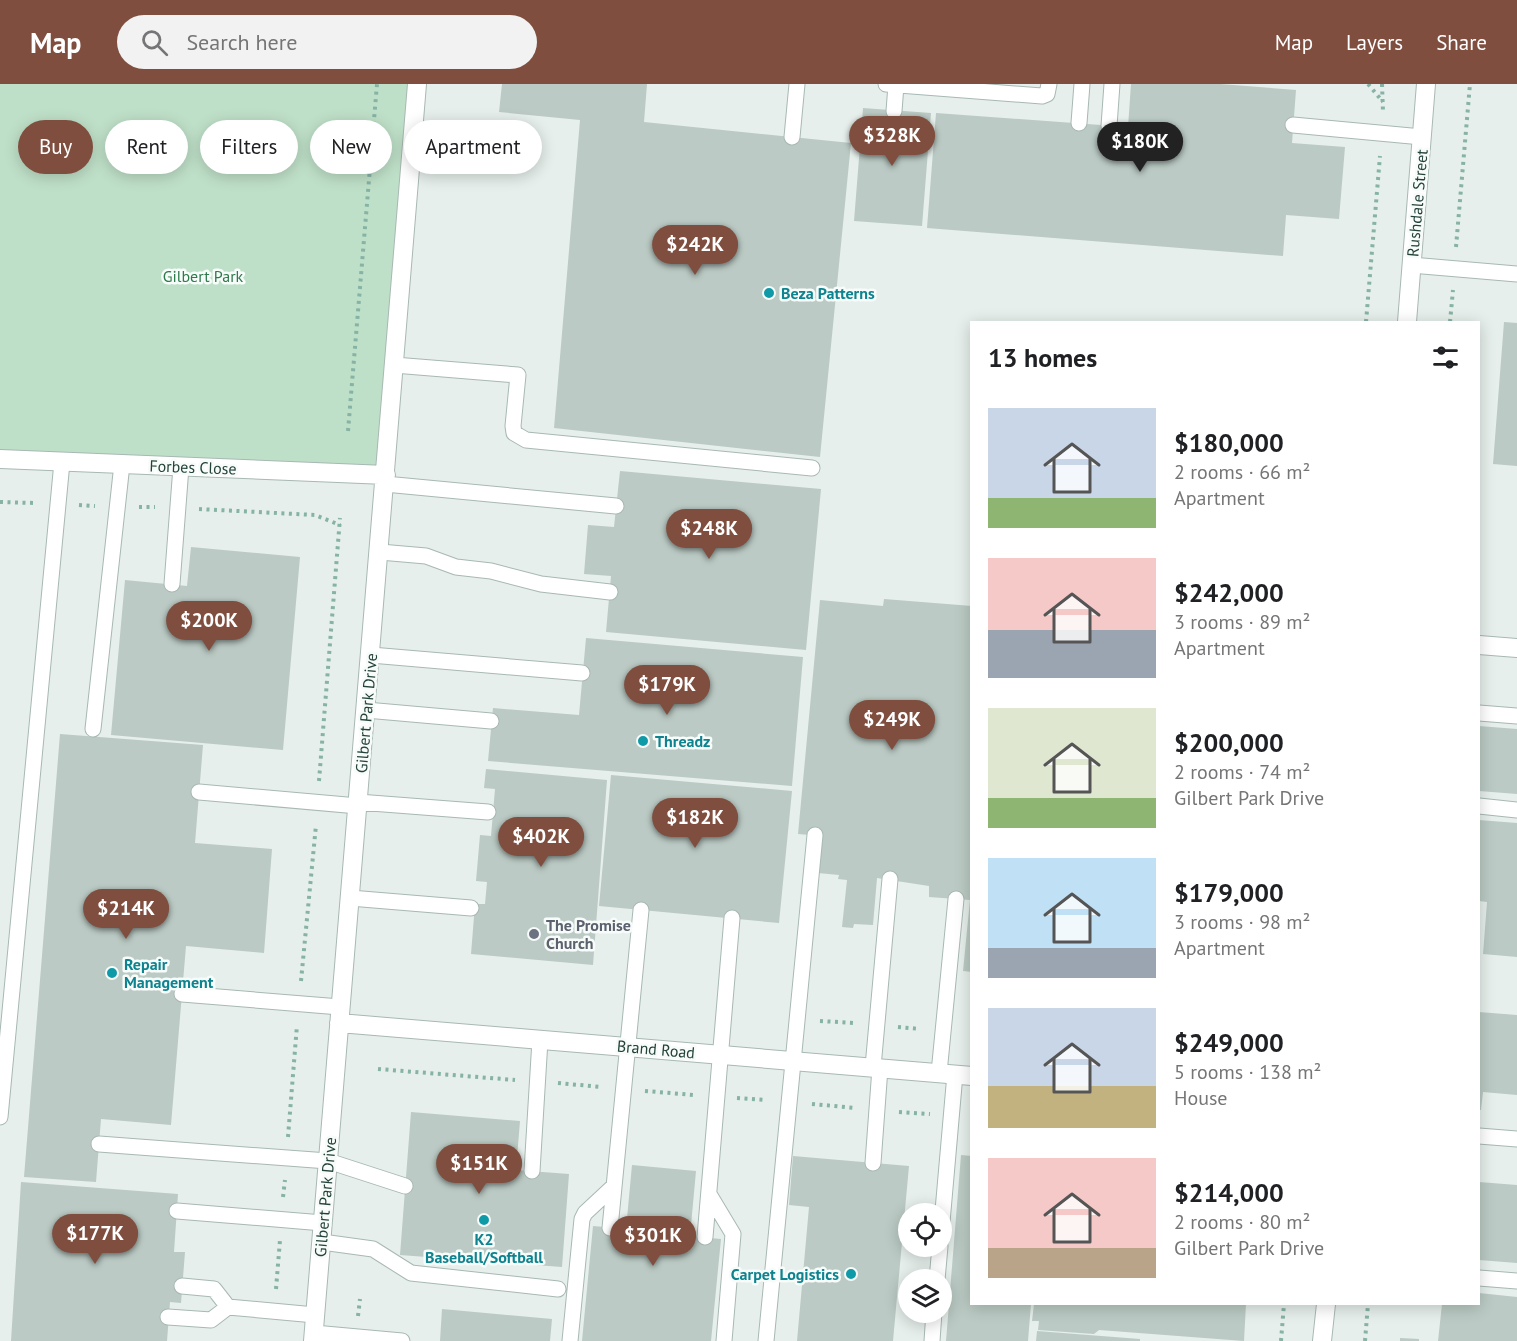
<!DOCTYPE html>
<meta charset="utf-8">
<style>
body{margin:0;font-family:"PT Sans",sans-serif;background:#f2f2f2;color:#202124;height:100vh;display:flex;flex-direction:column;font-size:22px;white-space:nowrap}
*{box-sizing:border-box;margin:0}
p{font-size:20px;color:#757577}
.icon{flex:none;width:33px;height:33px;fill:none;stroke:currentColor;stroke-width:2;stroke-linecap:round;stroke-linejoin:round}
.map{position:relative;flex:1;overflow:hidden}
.panel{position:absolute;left:970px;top:237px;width:510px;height:984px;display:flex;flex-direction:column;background:#fff;border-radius:0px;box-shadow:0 3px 15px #0003}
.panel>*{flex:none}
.top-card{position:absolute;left:18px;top:36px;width:570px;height:54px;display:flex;gap:12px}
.buttons{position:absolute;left:898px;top:1119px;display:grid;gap:12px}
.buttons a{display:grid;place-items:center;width:54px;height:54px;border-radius:50%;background:#fff;box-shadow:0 3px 15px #0003;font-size:30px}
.price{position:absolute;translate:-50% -51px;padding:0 14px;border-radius:21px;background:#7f4e3f;color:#fff;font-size:20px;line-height:39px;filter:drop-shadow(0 2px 3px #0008)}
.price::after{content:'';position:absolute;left:50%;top:36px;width:18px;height:14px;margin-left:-9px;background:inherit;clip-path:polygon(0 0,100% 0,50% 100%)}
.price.active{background:#222;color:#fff}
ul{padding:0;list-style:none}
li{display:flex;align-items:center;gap:18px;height:150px;padding:0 18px}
li span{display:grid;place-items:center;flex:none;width:168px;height:120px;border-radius:0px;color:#555}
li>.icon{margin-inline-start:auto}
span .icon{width:72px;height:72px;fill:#fffc;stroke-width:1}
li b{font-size:26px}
h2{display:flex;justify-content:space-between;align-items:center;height:72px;padding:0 18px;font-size:26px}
.chip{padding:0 21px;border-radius:27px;background:#fff;box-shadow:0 3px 15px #0003;font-size:21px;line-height:54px}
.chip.active{background:#7f4e3f;color:#fff}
header{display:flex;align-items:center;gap:36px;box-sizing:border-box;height:84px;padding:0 30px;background:#7f4e3f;color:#fff}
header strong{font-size:28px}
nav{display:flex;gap:33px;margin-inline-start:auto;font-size:21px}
.search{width:420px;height:54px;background:#f2f2f2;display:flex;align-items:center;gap:15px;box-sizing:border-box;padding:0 21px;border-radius:33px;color:#757577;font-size:22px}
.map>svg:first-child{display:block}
.green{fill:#bfe0c8}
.building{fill:#bbcac4}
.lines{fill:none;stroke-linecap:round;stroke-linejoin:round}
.lane-casing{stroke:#a8b8b2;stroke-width:17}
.street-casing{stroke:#a8b8b2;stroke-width:20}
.path{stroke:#86b3a5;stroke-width:4;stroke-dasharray:3 4.5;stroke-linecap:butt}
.lane{stroke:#fff;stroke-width:15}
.street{stroke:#fff;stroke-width:18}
.culture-dot{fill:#0f9aa8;stroke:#f7fbf9;stroke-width:2}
.worship-dot{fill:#6b7280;stroke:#f7fbf9;stroke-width:2}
.labels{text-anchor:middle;stroke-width:5;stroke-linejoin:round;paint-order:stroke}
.street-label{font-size:16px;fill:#24423a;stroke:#f7fbf9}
.park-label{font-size:16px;fill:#2d7a4b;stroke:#f7fbf9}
.culture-label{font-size:16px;font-weight:bold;fill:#0d838f;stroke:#f7fbf9;text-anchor:start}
.worship-label{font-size:16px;font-weight:bold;fill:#5b616d;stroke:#f7fbf9;text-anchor:start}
</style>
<header>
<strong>Map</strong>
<div class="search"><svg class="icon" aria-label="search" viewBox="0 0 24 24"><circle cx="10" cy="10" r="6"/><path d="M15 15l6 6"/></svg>Search here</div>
<nav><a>Map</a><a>Layers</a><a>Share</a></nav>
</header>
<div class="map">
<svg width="1517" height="1257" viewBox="0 0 1517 1257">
<rect width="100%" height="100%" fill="#e6efeb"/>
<path class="green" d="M0,0H417L386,391L0,375Z"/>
<path class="building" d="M502,0H647L644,38L851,59L820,373L554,344L580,36L499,28Z
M1131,0H1220L1296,6L1292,59L1345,63L1339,135L1286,131L1283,172L927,144L936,29L1128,43Z
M863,24L931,29L922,142L854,137Z
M1504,238L1517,239V382L1493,380Z
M620,387L821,405L806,566L606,548L611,492L584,490L588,441L614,443Z
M191,463L300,473L283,666L111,651L125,496L187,502Z
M884,515L972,522V888L963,887L970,816L929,813V802L877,794L873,841L854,840L853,844L842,843L847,796L838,795L839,791L818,789L822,752L798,750L820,516L883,522Z
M586,554L803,573L792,702L488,677L493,624L579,631Z
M1479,642L1517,645V710L1479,707Z
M60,650L203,661L195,759L272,765L264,869L186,862L171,1041L101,1035L96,1098L24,1093Z
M486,685L607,696L593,881L471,870L475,820H485L487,798L476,797L480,751L491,752L495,705L484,704Z
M611,691L792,707L779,839L599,822Z
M1479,736L1517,739V873L1483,870L1487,818L1479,817Z
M1479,928L1517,931V1011L1483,1008L1481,1026H1479Z
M411,1028L520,1037L516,1086L569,1090L562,1183L400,1171Z
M961,1071L972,1072V1220H1031L1028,1257H946Z
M793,1072L909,1082L893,1257H797L809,1123L789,1121Z
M632,1081L696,1087L690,1152L721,1155L711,1257H582L593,1142L626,1145Z
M21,1098L178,1110L174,1168H185L181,1219L170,1218L167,1257H11Z
M1479,1098L1517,1101V1179L1479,1176Z
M1479,1209L1517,1213V1257H1438L1442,1220H1479Z
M1034,1220H1246L1244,1257L1099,1246L1094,1250L1038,1246L1039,1237H1032Z
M442,1225L552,1235L550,1257H440Z
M1037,1247L1140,1255V1257H1036Z
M1400,1254L1419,1255V1257H1400Z"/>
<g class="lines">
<defs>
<path id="lane" d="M886,0L1042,12L1047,10L1049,0
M894,27L896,1
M1079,39L1082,0
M1293,41L1422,53
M1109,42L1112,0
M792,53L797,0
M1411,181L1517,190
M394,281L518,291L513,342L514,349L526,356L812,384
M385,400L616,422
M380,468L426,472L456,483L491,487L541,500L610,508
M172,500L181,383
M371,571L582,589
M366,626L491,637
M1479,629L1517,632
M93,645L122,380
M199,708L358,722
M358,718L488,728
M1479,722L1517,726
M350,814L471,824
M182,910L340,923
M873,983L890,795
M939,989L956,815
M0,1033L62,378
M1479,1052L1517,1055
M99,1060L328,1077L405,1102
M873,1079L880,984
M532,1087L540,956
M709,1110L733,1150L724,1257
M177,1127L323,1139
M942,1138L955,990
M610,1144L641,826
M705,1153L732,834
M322,1158L373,1165L411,1189L558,1205
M1479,1194L1517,1197
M937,1196L940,1162
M228,1223L315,1231
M168,1233L211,1236L228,1223L214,1205L182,1202
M314,1249L402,1257
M570,1257L582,1135L585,1129L614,1102
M766,1257L815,751
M932,1257L934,1228"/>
<path id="street" d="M1407,238L1426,0
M0,375L386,391
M1479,561L1517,564
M339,939L972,992
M313,1257L417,0
M1322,1257L1326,1220"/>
</defs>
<use href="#lane" class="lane-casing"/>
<use href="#street" class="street-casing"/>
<path class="path" d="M1368,0L1383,18
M1382,0L1383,28
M1456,163L1470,0
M1366,238L1380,72
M1450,238L1453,206
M348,347L377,0
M0,418L35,419
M79,421L95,422
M139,423H155
M199,425L315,431L340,441
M319,697L340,434
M301,897L316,741
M820,937L855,939
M898,943L920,945
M378,985L515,996
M558,999L601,1003
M645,1007L694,1011
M737,1014L766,1016
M812,1020L856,1024
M899,1028L930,1030
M288,1053L297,941
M283,1113L285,1096
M276,1205L280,1156
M358,1232L360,1215
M1281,1257L1284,1220
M1365,1257L1368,1220"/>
<use href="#lane" class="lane"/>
<use href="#street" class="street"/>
</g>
<g class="culture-dot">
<circle cx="769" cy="209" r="6"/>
<circle cx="643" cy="657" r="6"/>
<circle cx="112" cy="889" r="6"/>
<circle cx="484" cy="1136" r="6"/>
<circle cx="851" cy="1190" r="6"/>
</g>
<circle class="worship-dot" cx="534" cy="850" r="6"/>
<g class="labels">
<g class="street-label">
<text transform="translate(1417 119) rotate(-85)" y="6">Rushdale Street</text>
<text transform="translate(193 383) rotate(2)" y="6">Forbes Close</text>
<text transform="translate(366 629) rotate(-85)" y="6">Gilbert Park Drive</text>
<text transform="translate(656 965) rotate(5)" y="6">Brand Road</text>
<text transform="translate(325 1113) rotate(-85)" y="6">Gilbert Park Drive</text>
</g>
<g class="park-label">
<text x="203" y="198">Gilbert Park</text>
</g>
<g class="culture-label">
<text x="781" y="215">Beza Patterns</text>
<text x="655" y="663">Threadz</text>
<text x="124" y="886">Repair<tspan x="124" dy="18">Management</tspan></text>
<text x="484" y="1161" text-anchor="middle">K2<tspan x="484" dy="18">Baseball/Softball</tspan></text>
<text x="839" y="1196" text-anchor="end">Carpet Logistics</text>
</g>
<g class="worship-label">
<text x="546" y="847">The Promise<tspan x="546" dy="18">Church</tspan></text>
</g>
</g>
</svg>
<div class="buttons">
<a><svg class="icon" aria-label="locate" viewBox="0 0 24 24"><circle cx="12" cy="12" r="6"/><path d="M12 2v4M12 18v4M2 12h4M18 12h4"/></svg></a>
<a><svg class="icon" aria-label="layers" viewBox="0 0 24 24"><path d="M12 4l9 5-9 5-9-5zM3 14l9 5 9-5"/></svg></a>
</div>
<b class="price" style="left:892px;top:83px">$328K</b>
<b class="price active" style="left:1140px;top:89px">$180K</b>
<b class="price" style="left:695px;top:192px">$242K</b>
<b class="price" style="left:709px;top:476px">$248K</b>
<b class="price" style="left:209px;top:568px">$200K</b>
<b class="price" style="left:667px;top:632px">$179K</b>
<b class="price" style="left:892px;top:667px">$249K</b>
<b class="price" style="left:695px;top:765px">$182K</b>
<b class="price" style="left:541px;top:784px">$402K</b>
<b class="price" style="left:126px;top:856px">$214K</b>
<b class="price" style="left:479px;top:1111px">$151K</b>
<b class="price" style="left:95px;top:1181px">$177K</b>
<b class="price" style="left:653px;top:1183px">$301K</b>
<div class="top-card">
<a class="chip active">Buy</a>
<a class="chip">Rent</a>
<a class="chip">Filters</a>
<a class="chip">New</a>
<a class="chip">Apartment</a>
</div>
<section class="panel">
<h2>13 homes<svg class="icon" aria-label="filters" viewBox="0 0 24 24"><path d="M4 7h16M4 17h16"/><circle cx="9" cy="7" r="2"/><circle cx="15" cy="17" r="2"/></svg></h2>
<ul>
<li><span style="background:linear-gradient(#c9d6e8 75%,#8fb573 0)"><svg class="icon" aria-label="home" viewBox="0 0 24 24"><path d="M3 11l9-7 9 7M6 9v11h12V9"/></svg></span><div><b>$180,000</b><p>2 rooms · 66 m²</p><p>Apartment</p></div></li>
<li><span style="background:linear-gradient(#f6c9c9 60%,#9aa5b1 0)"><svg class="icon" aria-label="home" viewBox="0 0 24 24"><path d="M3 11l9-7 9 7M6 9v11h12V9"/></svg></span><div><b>$242,000</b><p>3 rooms · 89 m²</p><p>Apartment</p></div></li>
<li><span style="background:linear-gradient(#dfe7d0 75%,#8fb573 0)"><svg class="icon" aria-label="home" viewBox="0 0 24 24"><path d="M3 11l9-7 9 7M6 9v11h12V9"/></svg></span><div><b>$200,000</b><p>2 rooms · 74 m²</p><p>Gilbert Park Drive</p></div></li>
<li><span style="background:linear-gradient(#bfe0f5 75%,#9aa5b1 0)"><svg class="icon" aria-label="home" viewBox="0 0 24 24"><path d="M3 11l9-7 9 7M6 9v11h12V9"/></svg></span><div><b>$179,000</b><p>3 rooms · 98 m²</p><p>Apartment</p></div></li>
<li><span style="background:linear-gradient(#c9d6e8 65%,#c2b280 0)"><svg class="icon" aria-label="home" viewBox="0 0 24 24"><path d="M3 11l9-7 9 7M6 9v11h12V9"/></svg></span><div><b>$249,000</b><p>5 rooms · 138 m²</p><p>House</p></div></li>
<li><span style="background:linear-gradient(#f6c9c9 75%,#b9a48a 0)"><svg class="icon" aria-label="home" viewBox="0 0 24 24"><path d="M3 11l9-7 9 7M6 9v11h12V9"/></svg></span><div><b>$214,000</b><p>2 rooms · 80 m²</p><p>Gilbert Park Drive</p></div></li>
</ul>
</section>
</div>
